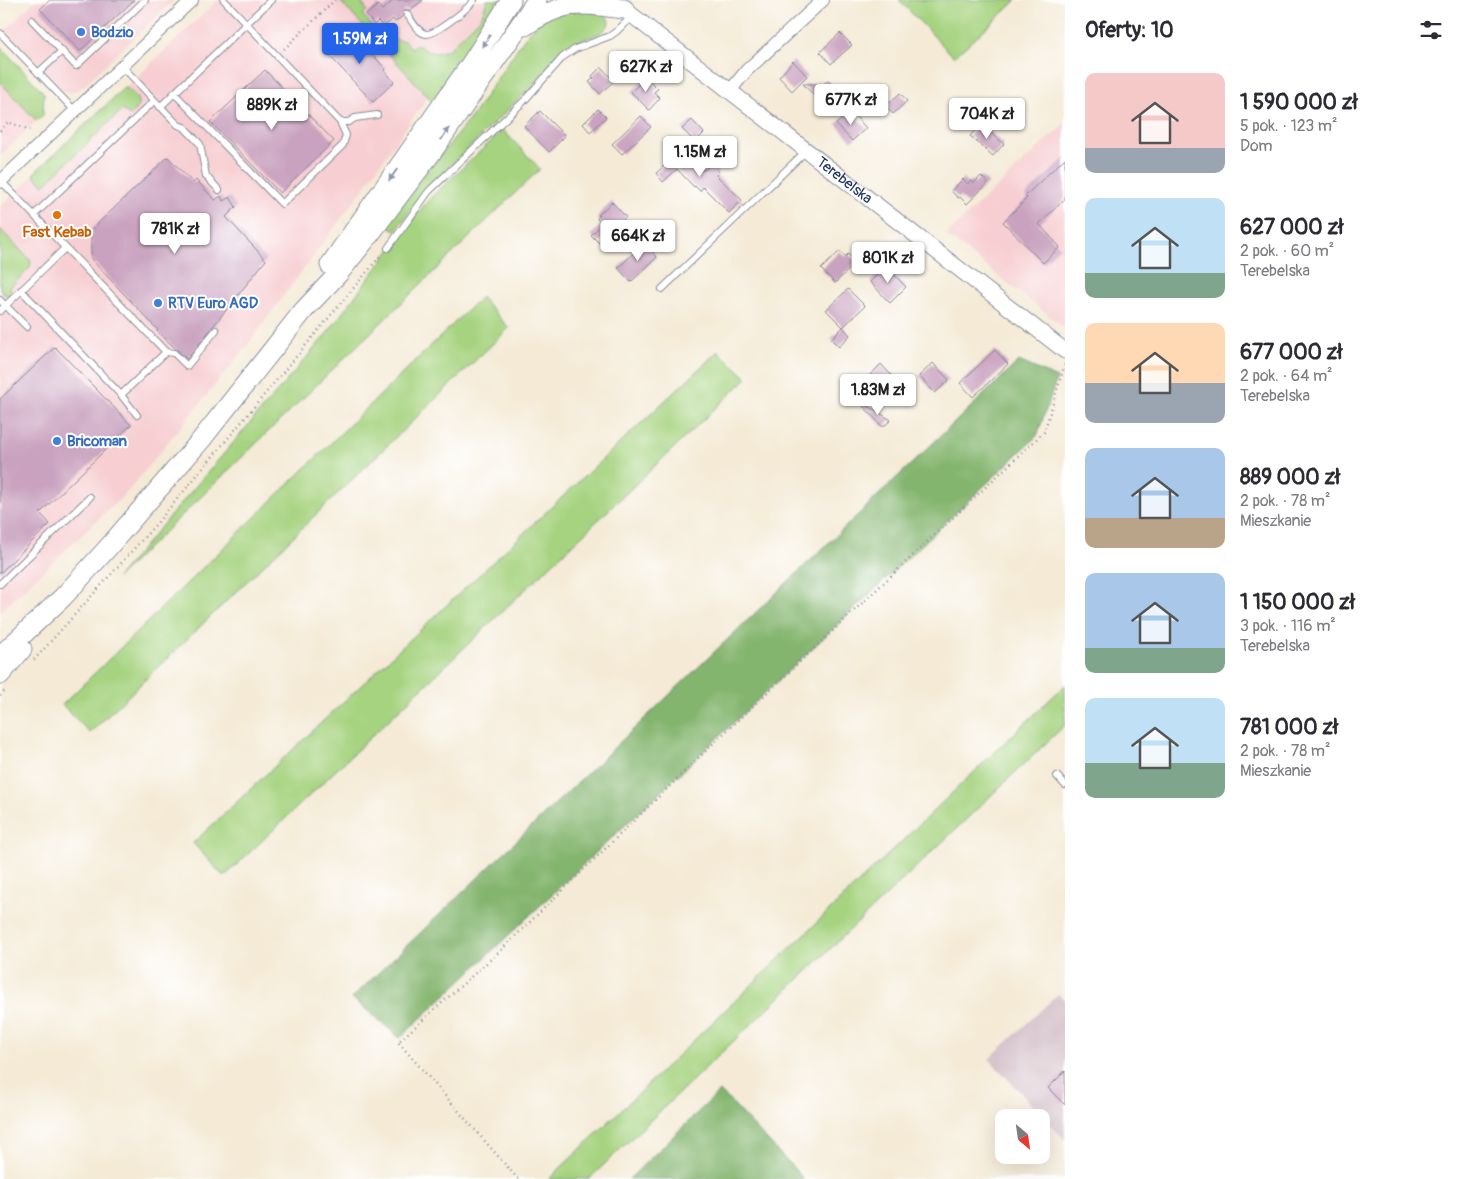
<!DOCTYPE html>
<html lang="pl">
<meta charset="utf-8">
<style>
body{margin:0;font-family:Pangolin,sans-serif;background:#f7f7f7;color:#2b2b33;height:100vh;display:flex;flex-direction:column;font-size:19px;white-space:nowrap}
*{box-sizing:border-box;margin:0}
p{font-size:16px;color:#7c7c81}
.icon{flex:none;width:28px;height:28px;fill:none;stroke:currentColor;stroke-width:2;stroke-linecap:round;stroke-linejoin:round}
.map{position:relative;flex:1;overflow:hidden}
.side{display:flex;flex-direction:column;background:#fff;width:400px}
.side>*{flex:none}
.needle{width:32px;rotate:151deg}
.buttons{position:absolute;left:995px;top:1109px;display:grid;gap:10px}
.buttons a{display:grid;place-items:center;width:55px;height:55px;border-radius:10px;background:#fff;box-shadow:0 5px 20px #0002;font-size:25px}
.price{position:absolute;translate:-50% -42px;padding:0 11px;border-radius:5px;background:#fff;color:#222;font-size:16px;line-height:32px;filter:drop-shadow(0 1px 2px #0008)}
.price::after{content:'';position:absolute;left:50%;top:30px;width:15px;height:11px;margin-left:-8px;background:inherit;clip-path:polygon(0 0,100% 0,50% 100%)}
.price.current{background:#2563eb;color:#fff}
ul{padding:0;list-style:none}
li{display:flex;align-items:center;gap:15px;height:125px;padding:0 20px}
li span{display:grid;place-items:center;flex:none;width:140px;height:100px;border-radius:10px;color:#555}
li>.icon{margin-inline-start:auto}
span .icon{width:60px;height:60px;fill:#fffc;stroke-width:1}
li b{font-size:21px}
h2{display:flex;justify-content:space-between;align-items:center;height:60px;padding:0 20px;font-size:21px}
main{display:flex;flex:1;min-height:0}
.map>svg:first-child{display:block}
.built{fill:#f7cfd2}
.industrial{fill:#d2bdc6}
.green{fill:#a6d37f;stroke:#60816e}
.forest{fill:#84b56e;stroke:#507266}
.building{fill:#c9a2bf}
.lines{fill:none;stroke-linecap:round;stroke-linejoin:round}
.service-casing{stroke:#888c9a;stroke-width:8}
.minor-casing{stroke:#888c9a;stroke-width:14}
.tertiary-casing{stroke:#888c9a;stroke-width:17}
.primary-casing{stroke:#888c9a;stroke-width:21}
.path{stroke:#888c9a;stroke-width:2.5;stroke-dasharray:1 4;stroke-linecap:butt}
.service{stroke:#fff;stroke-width:6}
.minor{stroke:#fff;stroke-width:12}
.tertiary{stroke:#fff;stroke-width:15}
.primary{stroke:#fff;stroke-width:19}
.oneway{fill:#8d97ae}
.shop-dot{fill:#3f7fe0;stroke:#fff;stroke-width:2}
.food-dot{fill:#e8710a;stroke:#fff;stroke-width:2}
.labels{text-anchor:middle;stroke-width:4;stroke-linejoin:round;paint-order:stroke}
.shop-label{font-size:15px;font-weight:bold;fill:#366cbe;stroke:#fff;text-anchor:start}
.street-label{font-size:15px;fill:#1b2f5e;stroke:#fff}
.food-label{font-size:15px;font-weight:bold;fill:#c56008;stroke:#fff}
</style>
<main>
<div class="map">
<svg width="1065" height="1179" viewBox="0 0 1065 1179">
<rect width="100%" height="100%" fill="#fff"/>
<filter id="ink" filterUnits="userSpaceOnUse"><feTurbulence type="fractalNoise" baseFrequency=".02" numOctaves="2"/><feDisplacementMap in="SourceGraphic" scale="10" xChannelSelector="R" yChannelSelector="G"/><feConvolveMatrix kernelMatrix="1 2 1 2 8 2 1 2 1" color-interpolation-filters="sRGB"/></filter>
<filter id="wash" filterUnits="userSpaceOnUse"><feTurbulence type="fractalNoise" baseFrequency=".0096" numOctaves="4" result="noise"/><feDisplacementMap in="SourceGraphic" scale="20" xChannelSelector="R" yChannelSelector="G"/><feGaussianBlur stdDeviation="1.12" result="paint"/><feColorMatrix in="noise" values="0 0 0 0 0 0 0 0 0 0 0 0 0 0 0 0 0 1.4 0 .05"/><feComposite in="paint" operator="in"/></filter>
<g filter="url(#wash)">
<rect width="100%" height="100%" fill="#f4ead5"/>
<path class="built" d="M36,0H174L81,88L71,93L62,90L5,30Z
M218,0L495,1L360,193L243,351L129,490L0,612V207Z
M0,49L43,115L0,156Z
M1065,123V328L946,235Z"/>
<path class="industrial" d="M1058,994L1065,1000V1140L989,1059Z"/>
<path class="green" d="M339,0H359L367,10L363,15L378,33L382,31L387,36L390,35L397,40L405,41L411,48L418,44C427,54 437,55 449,49L480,18L483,13L487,0H505L435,104Z
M899,0H1017L954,57Z
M556,12C566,12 611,7 609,23C608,28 602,32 598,34C586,40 572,40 563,51L561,50L534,84L425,191L395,231L385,223L473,115L525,37L540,21Z
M0,46L44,93L43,115L37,121L0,82Z
M125,87C137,96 145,104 130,115L122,110L44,185L34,176V173Z
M503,130L540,169L117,578L325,336L428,200Z
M0,229L31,261L30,268L10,287L11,293L8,296L0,291Z
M481,297L509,328L90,733L62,705Z
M718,351L747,378L224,877L193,843Z
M1065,685V725L589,1179H549Z"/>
<path class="forest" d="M1019,361L1057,378L1037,436L400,1038L352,998Z
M720,1091L804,1179H629Z"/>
<g id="blocks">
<path class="building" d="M50,0H134L80,51L40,9Z
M394,0H423L410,10H404L403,16L395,22L393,19L383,27L378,21L374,25L366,15L378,5L382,10Z
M346,30L352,37L354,35L386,69L384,70L394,82L373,102L325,51Z
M840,33L852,45L831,64L820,52Z
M793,61L807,76L792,91L779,77Z
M601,67L614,81L600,94L589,82L594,78L592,76Z
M265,70L334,141L280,193L210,122Z
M646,77L658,89L654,92L660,98L649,110L631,92Z
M828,81L840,93L827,106L824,103L822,104L803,84H823Z
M900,93L907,101L893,114L886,106Z
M598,109L606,117L590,132L583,124Z
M540,111L565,136L549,152L524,126Z
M851,111L866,128L852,141L836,124Z
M641,116L651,127L622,154L612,144Z
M692,120L704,133L695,142L682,129Z
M981,124L1004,144L993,156L970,136Z
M683,147L691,155L687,160L696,170H705L712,163L719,172L716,175L742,200L729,213L703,187L700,191L695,186L694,187L677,169L663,182L656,173L663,167L666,159L675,150Z
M168,157L193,183L196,180L215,200L221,196L223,201L230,197L236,207L226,217L266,260L187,359L157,331L158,330L91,259V230Z
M1065,158V199L1039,224L1060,247L1043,263L1003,222L1027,198L1025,196Z
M981,176L988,183L967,204L960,197L958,198L951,191L963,179L968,184L971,180L974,183Z
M612,202L626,217L599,243L591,235L602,224L597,219L599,216L598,215Z
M644,243L657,257L631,282L618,268Z
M840,251L845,257L848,254L857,262L835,283L821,269Z
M886,266L906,287L890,303L870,282Z
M848,289L865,306L843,327L826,310Z
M843,327L850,335L839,347L831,339Z
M55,347L131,425L40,513L50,524L0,573V399Z
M995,350L1008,364L973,397L960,383Z
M933,363L949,380L935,393L919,376Z
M881,364L892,376L878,388L868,377Z
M865,404L891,420L883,427L863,406Z
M1065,1071V1105L1048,1088Z"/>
</g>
</g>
<g filter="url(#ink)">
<use href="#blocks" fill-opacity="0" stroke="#888c9a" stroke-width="1"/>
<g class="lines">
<defs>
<path id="service" d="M407,14C412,21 417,32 426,34C435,35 469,8 474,0
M32,20L76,66L145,0
M0,33L75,111
M122,66L178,125L184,127L200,144L206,176L219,190
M38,73L62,51
M174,93L282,204L343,145L346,135L340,122L224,0
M160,107L271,0
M340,122H349L355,118L377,115
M1,181L166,352L174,353L187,366L216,330
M34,215L154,101
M388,248L429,191L523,102L563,57L575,49L610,36L617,31L632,16
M662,289L806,151
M21,290L121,395L137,415
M0,300L27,327
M0,311L65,248
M121,395L166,352
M0,584L90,497
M1057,776L1065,785"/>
<path id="minor" d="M729,92L747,70L823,0
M0,182L192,0"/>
<g id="tertiary">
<path id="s1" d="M615,5L624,9L1065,351"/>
</g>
<path id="primary" d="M525,26C565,0 578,3 624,9
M330,265L472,62L511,0
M0,656L63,597L105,551L201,440L304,310L339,273L367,238L432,152L537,0
M0,675L22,649"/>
</defs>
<use href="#service" class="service-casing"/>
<use href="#minor" class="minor-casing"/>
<use href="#tertiary" class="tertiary-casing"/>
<use href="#primary" class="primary-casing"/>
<path class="path" d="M284,49L335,0
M0,131L8,122L30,130
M34,660L158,522L382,254
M0,696L6,690
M518,1179L398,1042L500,951L722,735L1044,432L1065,364"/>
<use href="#service" class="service"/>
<use href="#minor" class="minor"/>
<use href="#tertiary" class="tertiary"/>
<use href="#primary" class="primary"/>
</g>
<defs><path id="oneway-solid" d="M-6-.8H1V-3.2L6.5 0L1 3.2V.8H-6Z" transform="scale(1.25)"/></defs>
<g class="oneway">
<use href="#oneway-solid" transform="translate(486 41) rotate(124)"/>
<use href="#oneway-solid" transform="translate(445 134) rotate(-55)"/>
<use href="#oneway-solid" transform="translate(393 175) rotate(125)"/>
</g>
</g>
<g class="shop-dot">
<circle cx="81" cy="32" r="5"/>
<circle cx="158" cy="303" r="5"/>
<circle cx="57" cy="441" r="5"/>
</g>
<circle class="food-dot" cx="57" cy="215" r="5"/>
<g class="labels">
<g class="shop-label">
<text x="91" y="37">Bodzio</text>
<text x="168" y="308">RTV Euro AGD</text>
<text x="67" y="446">Bricoman</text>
</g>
<g class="street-label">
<text dy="5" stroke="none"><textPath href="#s1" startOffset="289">Terebelska</textPath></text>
</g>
<g class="food-label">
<text x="57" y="237">Fast Kebab</text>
</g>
</g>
</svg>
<div class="buttons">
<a><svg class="needle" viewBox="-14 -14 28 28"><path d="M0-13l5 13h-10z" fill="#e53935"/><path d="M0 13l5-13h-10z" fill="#7c7c81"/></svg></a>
</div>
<b class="price current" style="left:360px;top:65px">1.59M zł</b>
<b class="price" style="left:646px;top:93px">627K zł</b>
<b class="price" style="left:851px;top:126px">677K zł</b>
<b class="price" style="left:272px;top:131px">889K zł</b>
<b class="price" style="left:987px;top:140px">704K zł</b>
<b class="price" style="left:700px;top:178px">1.15M zł</b>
<b class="price" style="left:175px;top:255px">781K zł</b>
<b class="price" style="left:638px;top:262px">664K zł</b>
<b class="price" style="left:888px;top:284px">801K zł</b>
<b class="price" style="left:878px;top:416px">1.83M zł</b>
</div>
<section class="side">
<h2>Oferty: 10<svg class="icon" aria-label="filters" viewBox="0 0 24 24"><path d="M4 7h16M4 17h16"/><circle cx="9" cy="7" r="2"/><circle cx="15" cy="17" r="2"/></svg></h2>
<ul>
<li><span style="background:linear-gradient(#f6c9c9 75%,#9aa5b1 0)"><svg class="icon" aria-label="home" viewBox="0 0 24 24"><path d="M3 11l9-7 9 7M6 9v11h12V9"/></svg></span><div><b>1 590 000 zł</b><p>5 pok. · 123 m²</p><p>Dom</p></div></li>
<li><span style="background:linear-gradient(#bfe0f5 75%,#7fa58c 0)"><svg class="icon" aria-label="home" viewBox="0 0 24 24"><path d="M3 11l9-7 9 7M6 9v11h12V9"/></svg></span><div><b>627 000 zł</b><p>2 pok. · 60 m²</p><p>Terebelska</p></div></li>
<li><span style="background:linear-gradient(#ffd9b3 60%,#9aa5b1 0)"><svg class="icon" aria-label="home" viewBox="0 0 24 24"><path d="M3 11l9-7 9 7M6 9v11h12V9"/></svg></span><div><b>677 000 zł</b><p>2 pok. · 64 m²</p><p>Terebelska</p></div></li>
<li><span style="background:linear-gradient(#a9c7e8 70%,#b9a48a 0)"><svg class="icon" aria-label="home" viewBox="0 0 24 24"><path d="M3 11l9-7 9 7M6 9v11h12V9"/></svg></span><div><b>889 000 zł</b><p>2 pok. · 78 m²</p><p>Mieszkanie</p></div></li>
<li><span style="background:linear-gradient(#a9c7e8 75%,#7fa58c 0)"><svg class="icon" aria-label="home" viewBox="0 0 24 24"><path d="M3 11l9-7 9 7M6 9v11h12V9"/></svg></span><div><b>1 150 000 zł</b><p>3 pok. · 116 m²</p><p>Terebelska</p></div></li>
<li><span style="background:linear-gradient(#bfe0f5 65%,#7fa58c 0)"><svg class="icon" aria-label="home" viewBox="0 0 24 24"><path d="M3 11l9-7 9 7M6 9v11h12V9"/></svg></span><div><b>781 000 zł</b><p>2 pok. · 78 m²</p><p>Mieszkanie</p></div></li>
</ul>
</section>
</main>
